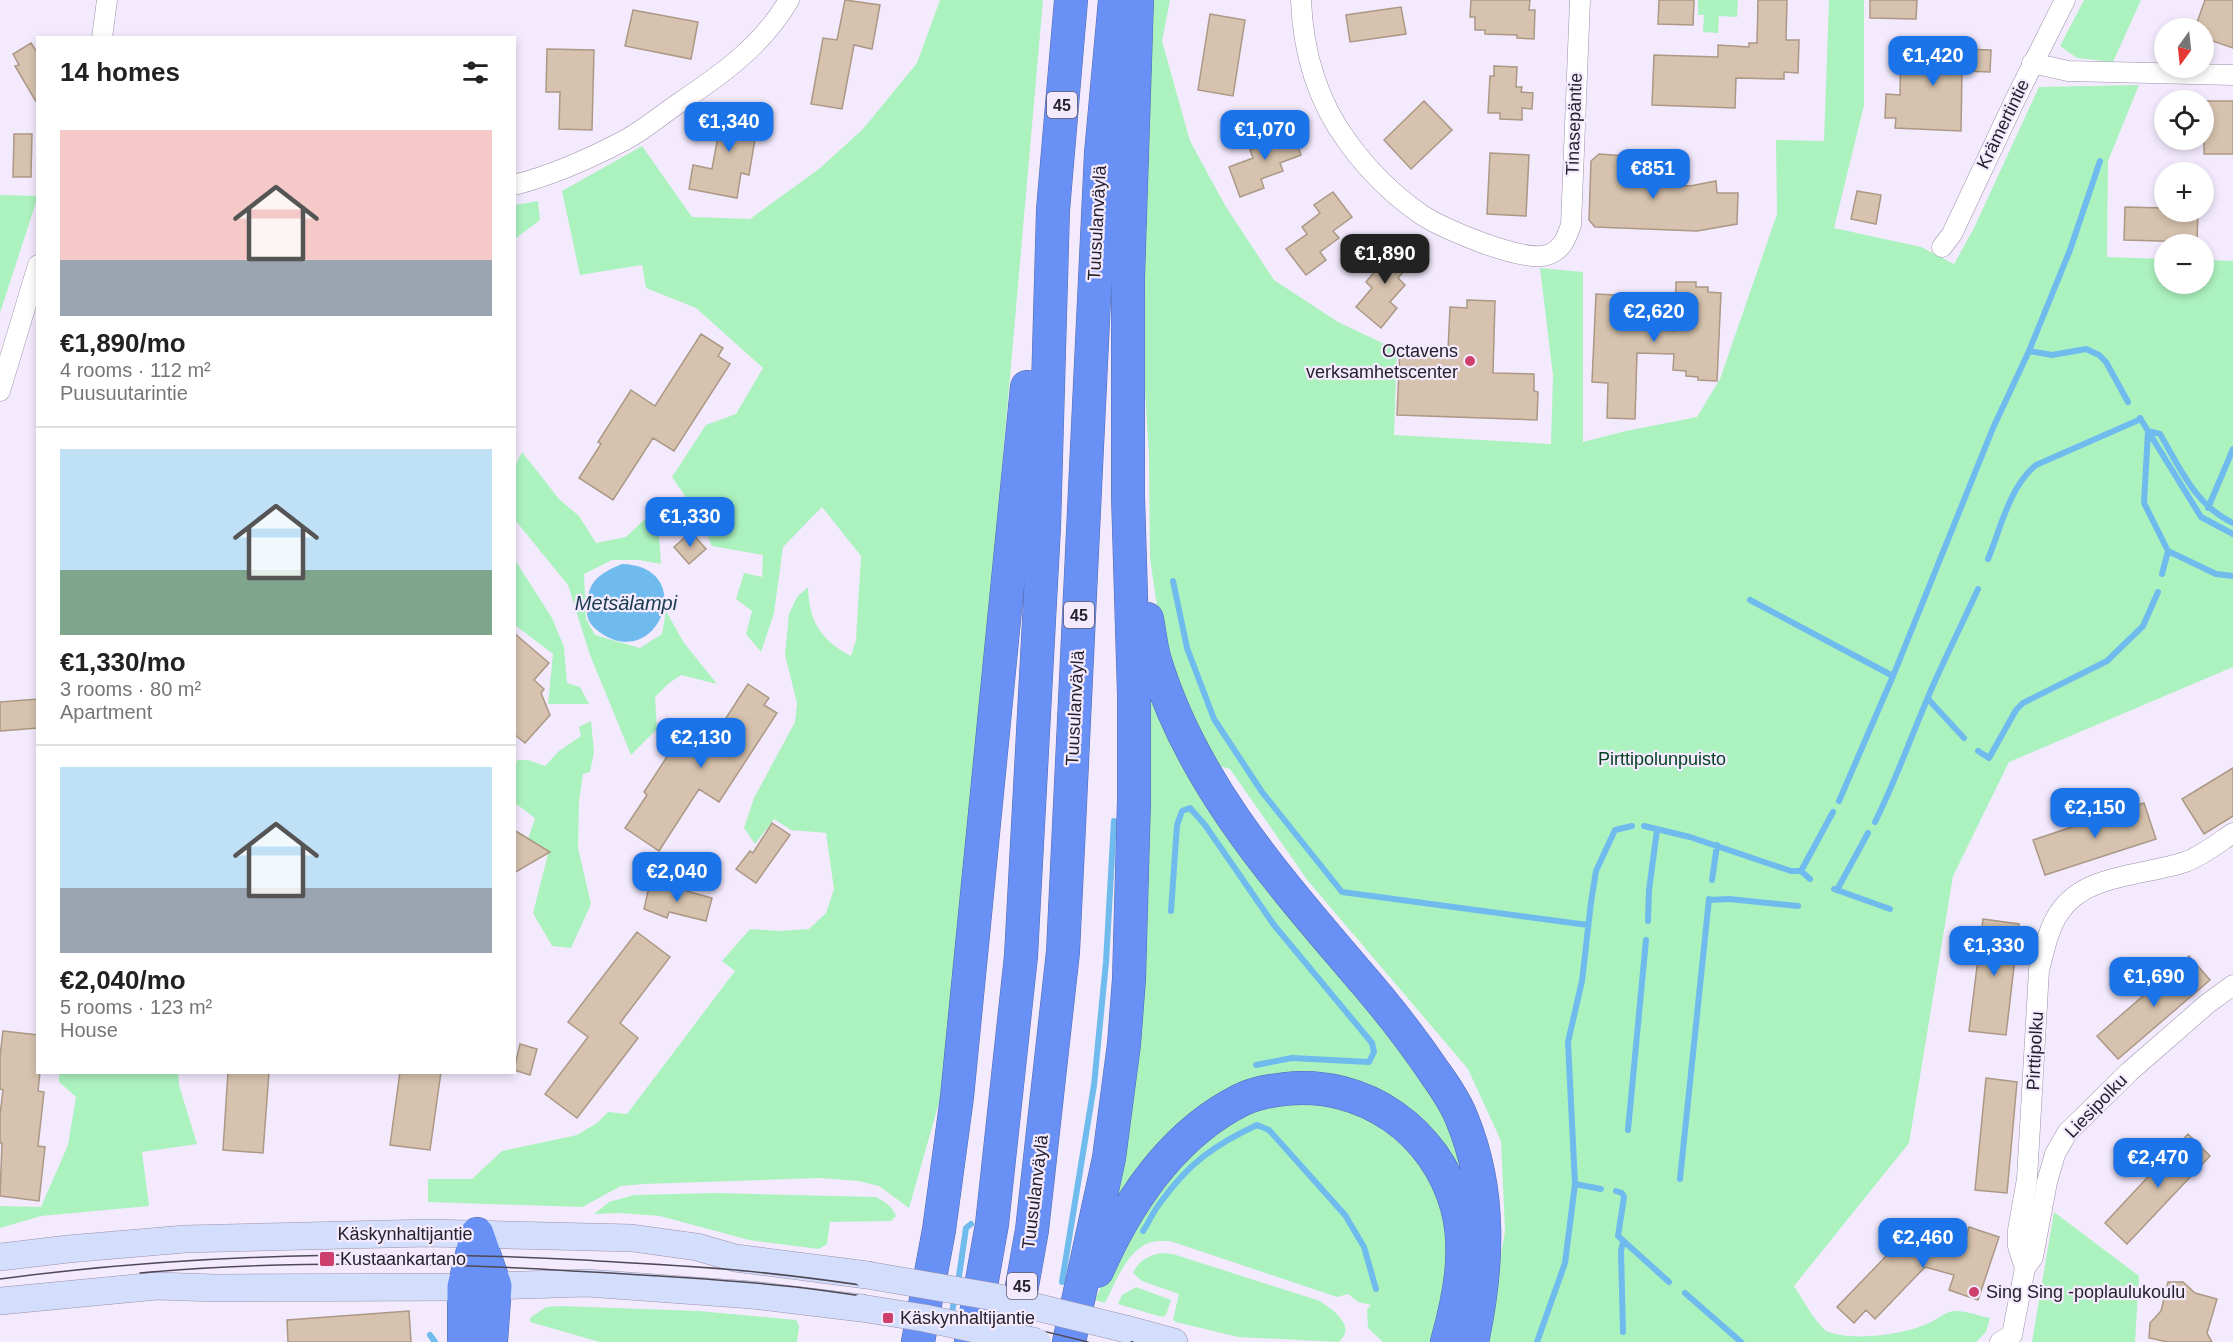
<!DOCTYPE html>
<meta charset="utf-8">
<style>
body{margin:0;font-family:Arial,sans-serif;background:#f2f2f2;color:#222;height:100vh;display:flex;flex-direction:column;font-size:22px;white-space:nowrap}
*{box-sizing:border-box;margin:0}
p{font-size:20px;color:#767676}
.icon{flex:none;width:33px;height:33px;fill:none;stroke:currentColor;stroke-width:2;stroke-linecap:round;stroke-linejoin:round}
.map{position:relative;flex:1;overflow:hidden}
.details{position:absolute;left:36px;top:36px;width:480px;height:1038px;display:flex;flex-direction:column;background:#fff;border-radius:0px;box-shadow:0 3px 9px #0003}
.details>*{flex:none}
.needle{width:39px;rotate:195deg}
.controls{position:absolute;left:2154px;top:18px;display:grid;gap:12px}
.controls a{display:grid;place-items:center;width:60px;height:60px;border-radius:50%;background:#fff;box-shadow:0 3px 9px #0003;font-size:30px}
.price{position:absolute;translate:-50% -51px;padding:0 14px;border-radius:12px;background:#1a73e8;color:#fff;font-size:20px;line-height:39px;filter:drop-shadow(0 2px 3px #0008)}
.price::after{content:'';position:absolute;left:50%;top:36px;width:18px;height:14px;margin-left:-9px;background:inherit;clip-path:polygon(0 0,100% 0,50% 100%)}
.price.on{background:#222;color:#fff}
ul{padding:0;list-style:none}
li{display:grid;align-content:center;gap:12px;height:318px;padding:0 24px}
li+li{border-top:2px solid #e0e0e0}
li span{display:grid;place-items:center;height:186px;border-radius:0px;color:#555}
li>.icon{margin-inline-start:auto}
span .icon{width:108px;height:108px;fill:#fffc;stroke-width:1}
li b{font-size:26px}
h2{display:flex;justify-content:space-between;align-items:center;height:72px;padding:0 24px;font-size:26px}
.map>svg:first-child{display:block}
.green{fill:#acf2bf}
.water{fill:#70bbee}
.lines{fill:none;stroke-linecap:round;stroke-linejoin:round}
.stream{stroke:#70bbee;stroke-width:6}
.building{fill:#d6c2ae;stroke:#ab9885;stroke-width:1.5}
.minor-casing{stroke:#9c91a8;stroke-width:21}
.secondary-casing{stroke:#9c91a8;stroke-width:28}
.motorway-casing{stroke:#526aae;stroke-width:34}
.minor{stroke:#fff;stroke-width:20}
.secondary{stroke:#d2defc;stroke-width:27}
.motorway{stroke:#6991f5;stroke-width:33}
.tram{stroke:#4e4954;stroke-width:1.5}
.secondary-bridge-casing{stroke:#9c91a8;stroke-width:28;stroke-linecap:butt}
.secondary-bridge{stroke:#d2defc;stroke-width:27}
.poi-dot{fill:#cd3f6c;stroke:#f3eafe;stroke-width:2}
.labels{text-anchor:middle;stroke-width:4.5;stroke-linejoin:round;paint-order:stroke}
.shield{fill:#f3eafe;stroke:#645e6a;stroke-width:1.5}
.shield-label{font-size:16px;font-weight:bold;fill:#26222b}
.street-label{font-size:18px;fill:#26222b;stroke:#f3eafe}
.poi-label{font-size:18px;fill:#26222b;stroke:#f3eafe;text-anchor:start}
.park-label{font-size:18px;fill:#05401f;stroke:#f3eafe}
.water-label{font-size:20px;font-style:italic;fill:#18394e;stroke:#f3eafe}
</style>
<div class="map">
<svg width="2233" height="1342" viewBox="0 0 2233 1342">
<rect width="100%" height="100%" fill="#f3eafe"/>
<path class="green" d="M940,0H1043L999,502L944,1085L909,1208L879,1186L859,1181L820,1178L643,1184L621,1186L582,1207L428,1202V1179H472L502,1151L577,1135L597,1123L608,1112L627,1114L735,971L722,961L750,929L779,931L809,929L826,913L834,889L826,833L791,830L774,819L755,844L744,828L754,798L795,722L797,703L785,655L789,614L797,597L808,587C809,622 821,640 851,656L856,640L861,556L822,507L783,547L774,613L761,652L746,634L752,611L736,599L744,573L762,577L763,555L712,546L697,513L672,477L706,425L736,414L763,368L696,308L646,288L642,265L580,275L562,191L642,146L692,217L750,219L819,169L863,129L917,63Z
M1143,0H1170L1162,41L1190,141L1226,207L1274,280L1338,322L1397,350L1394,435L1551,444L1553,376L1540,268L1583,272V442L1626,431L1697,417L1720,379L1777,214L1776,140L1824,141L1829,0H1864V105L1834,228L1921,247L1954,264L1974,228L2039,87L2139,85L2108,161L2107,257L2164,259V284H2204V260L2233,261V667L2009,762L1953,876L1909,1143L1794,1286C1804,1301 1813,1319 1826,1331C1851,1342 1907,1335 1933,1321C1940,1317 1945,1313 1953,1311C1964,1310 1979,1316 1990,1318L1986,1332L1976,1342H1486L1505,1231L1501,1141L1468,1069L1308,881L1230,769L1214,764L1162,641L1150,558L1149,455L1139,297Z
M1698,0H1738L1737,17L1719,16L1718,33L1703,32L1704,15H1698Z
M2084,0H2141L2113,62L2077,58L2060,46Z
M0,195L38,196L0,313Z
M538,201L540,220L515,239V205Z
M522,452L559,499L579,516L596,543L626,537L649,515L658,522L661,564L639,560H612L584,574L586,619L595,635L640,648L662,634L666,611L684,643L717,684L681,675L668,684L655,697L657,729L631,755L590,655L568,585L515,520V466Z
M515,560L552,618L564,647L567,683L580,687L589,704H548L553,654L515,625Z
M1143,682L1390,1032L1452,1127L1472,1193L1438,1147L1286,1080L1104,1224Z
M591,721L594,752L590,772L583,774L579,801L578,848L591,904L571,948L552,946L533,913L548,854L528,839L535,818L515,803V763L518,760H528L545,766L559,751L581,736L579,727Z
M59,1073H178L179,1085L197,1144L142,1152L149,1206L41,1216L0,1228V1206L41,1207L68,1145L76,1097L59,1082Z
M1322,1102L1379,1122L1416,1156L1443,1206L1450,1257L1433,1342H1383L1368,1328L1367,1309L1371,1305L1358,1302L1348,1294L1337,1297L1170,1241C1163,1241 1154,1240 1146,1244C1126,1254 1115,1283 1105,1303L1095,1300L1118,1250L1198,1142L1260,1107Z
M716,1193L876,1197C885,1202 892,1206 896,1216L891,1221L830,1222L827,1244L819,1249L749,1240L660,1216L620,1213L594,1214L609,1202L634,1195Z
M2054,1212L2139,1276L2135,1342H2032Z
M1161,1253L1173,1254L1320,1301C1333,1310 1357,1326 1339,1342L1238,1337L1176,1322L1173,1320L1179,1294L1142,1281L1133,1273C1138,1261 1149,1255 1161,1253Z
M1136,1287L1171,1300L1166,1315L1162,1317L1118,1304L1122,1295Z
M560,1306L699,1311L796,1320L799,1326L797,1342H600L530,1322V1318L546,1307Z"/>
<path class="water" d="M622,564C700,566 658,676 598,631C589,624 586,617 587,607C588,580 599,574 622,564Z"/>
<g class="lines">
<path class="stream" d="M2029,351L2052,355L2086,349L2099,355L2106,362L2128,402
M2140,418L2201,517L2233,534
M2208,508L2233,449
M2168,551L2216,574L2233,576
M1988,559C2001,528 2009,487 2036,465L2141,419
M2162,574L2168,551L2144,503L2148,431L2160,434C2180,468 2195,505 2233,523
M1173,581L1187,648L1214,719L1262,792L1342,892L1588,925
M1750,600L1893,676
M1928,699L1964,738
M1978,751L1989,758L2016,710L2023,703L2107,661L2143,626L2158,592
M1839,801L1893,676L1993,428L2029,351L2070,250L2100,161
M1875,822C1898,776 1914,728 1935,681C1949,650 1964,620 1978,589
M1644,826L1690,837L1791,871H1801L1833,812
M1801,871L1810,879
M1712,880L1717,845
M1834,889L1890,909
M1837,890L1868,833
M1709,900L1729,899L1798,906
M1171,911L1177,825L1182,811L1190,808L1205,825L1274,925L1372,1043L1374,1052L1369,1062L1292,1058L1256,1065
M1648,921L1649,890L1657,830
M1628,1130L1646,940
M1680,1179L1709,899
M1575,1184L1601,1189
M1616,1191L1622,1193L1624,1197L1618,1236L1669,1282
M1143,1231C1149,1222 1153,1212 1160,1203C1188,1164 1214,1145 1257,1125L1269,1130L1345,1215L1364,1247L1376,1289
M1623,1242L1621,1251L1623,1332
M1062,1282L1094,1085L1106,962L1114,821
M958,1283L966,1228L971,1224
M1685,1293L1741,1342
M951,1318L955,1296
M430,1335L435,1342
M1537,1342L1565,1263L1575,1184L1568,1042L1582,981L1591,902L1596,871L1615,830L1632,826"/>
</g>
<path class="building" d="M845,0L880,5L872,49L854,45L842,109L811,104L823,38L837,40Z
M1471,0H1530L1529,10H1535L1534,39L1517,38V35L1485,34V30H1475V17H1470Z
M1659,0H1694L1693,25L1658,24Z
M1758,0H1787L1786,40H1799L1798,73L1784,72V79L1736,78L1735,108L1652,105L1654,55L1718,57V45L1749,47V43H1757Z
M1870,0H1917L1916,19L1870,18Z
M2205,0H2233V48L2204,38V28H2195Z
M1401,7L1406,34L1350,42L1346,15Z
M633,10L698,22L691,59L625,46Z
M1210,14L1245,20L1233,96L1198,90Z
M31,43L38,54V105L15,66L19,65L13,54Z
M1901,47L1991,50L1990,72L1962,71L1961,131L1895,128L1896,118H1885L1886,94L1900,95Z
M547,49L594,50L592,130L559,129L560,92H546Z
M1494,66L1517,67L1516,87H1522L1521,92L1533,93L1532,109L1522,108V120L1500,119V113H1488L1490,76H1494Z
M1424,101L1452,130L1411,169L1384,140Z
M2204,101H2233V154H2204Z
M724,103L760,109L749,175L741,173L737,198L689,189L693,165L712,169Z
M1290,125L1301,155L1280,163L1283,171L1261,179L1264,188L1240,197L1229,167L1253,158L1250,150L1272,142L1268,133Z
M14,134H32L31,177H13Z
M1490,153L1529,155L1526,216L1487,214Z
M1599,154L1639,157L1644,183L1690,186L1716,181L1717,193H1738L1737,224L1697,231L1595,227L1589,220L1591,161Z
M1857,191L1881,195L1876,224L1851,219Z
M1333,192L1352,217L1333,231L1339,238L1320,252L1326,260L1306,275L1286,249L1307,234L1302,227L1320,213L1314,205Z
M2125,207L2164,208V212H2198L2197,242L2124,240Z
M1388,241L1413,261L1398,278L1405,285L1390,302L1397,308L1381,328L1356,307L1372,288L1366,282L1381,264L1373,258Z
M1676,282H1696V287H1708V292L1721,293L1717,381L1698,380V377L1686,376V371L1673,370L1674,354L1637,353L1635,419L1607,418L1608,383L1592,382L1596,294L1615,295V299H1628L1627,304H1639L1638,329L1675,331Z
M1467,300L1495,301L1493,373L1534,374V391L1538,392L1537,420L1397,415L1400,348L1448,350L1450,307L1467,308Z
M701,334L723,348L718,356L730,364L674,451L653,438L613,500L579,478L601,444L598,442L631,390L655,406Z
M691,532L706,549L689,564L674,547Z
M514,633L549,663L534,680L544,689L541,693L550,715L525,743L514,734Z
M748,684L769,698L764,705L777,713L719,802L699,789L659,851L625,828L647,795L644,792L678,740L702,755Z
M38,699V728L0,731V702Z
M2233,768V816L2204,834L2182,799Z
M2144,803L2156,839L2045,875L2033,840Z
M772,823L790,835L756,883L736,869L750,851L753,853Z
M514,830L550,852L514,873Z
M661,884L712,898L706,921L669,912L667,918L644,909L649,887L659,890Z
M1983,919L2019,924L2006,1035L1969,1031Z
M637,932L670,957L620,1023L638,1038L577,1118L545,1094L588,1037L568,1022Z
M2189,956L2210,980L2118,1059L2097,1036Z
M3,1031L38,1035V1072H40L38,1091L44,1092L38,1146L45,1147L39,1201L0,1196L2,1143H0V1115L3,1090L0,1089V1056Z
M520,1044L537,1049L530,1075L514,1070Z
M228,1072H269L263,1153L223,1150Z
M400,1072H441L430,1150L390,1145Z
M1986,1078L2017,1082L2007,1193L1975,1190Z
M2188,1134L2210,1156L2127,1244L2105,1223Z
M1921,1220L1933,1232L1936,1228L1961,1253L1969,1227L1999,1237L1978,1300L1949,1290L1954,1275L1925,1267L1875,1319L1866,1310L1854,1323L1837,1307Z
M2168,1282H2183L2195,1293L2217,1299L2207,1333L2212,1342H2168L2149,1338L2150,1323L2161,1311Z
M409,1311L411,1342H288L287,1320Z"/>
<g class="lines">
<defs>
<path id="minor" d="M1301,0C1303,51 1317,100 1347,141C1367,169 1393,195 1422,215C1443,229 1523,263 1547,255C1562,250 1566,239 1571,225L1580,0
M102,38L107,0
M2032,63L2068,71L2233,75
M514,185C553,175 591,158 625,140C644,130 661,115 679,103C721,75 763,45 789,0
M1942,247L1952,234L2014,102L2065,0
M0,391L38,265
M2025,1268L2033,1257L2047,1182L2055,1154L2067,1133L2129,1072L2207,1004L2233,985
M2000,1342L2012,1335L2025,1268L2018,1246V1230L2027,1179L2039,970C2044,952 2048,929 2059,913C2085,873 2144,876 2185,862C2202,856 2218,843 2233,833"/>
<path id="secondary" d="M0,1257L68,1249L185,1239L429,1233L632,1238L697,1247L735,1258L867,1275
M0,1301L157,1286L215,1288L464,1287L587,1283L752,1295L861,1308
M1126,1329L1174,1342"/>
<path id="motorway" d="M1147,619C1150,634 1151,649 1156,664C1193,783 1275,876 1354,969C1383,1002 1410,1036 1435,1073C1445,1087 1456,1103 1462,1119C1492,1192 1488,1267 1472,1342
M477,1234L495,1286L491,1342
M1097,1271C1127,1203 1173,1134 1241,1100C1255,1093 1269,1091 1285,1089C1364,1080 1436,1131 1457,1207C1469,1251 1459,1299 1447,1342
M464,1342V1287L477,1234
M918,1342L939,1230L957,1097L1027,387
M971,1342L992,1224L1021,956L1044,527L1053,210L1071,0
M1012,1342L1032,1230L1063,952L1101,153L1115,0
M1069,1342L1109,1158L1124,1044L1129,979L1134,800V694L1128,496V278L1137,0"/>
</defs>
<use href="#minor" class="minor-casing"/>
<use href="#secondary" class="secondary-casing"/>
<use href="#motorway" class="motorway-casing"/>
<use href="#minor" class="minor"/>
<use href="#secondary" class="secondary"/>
<use href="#motorway" class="motorway"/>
<path class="tram" d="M140,1273C283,1260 428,1262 572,1271C646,1275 722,1279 796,1287C895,1299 992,1318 1088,1342
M0,1279C194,1253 389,1250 584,1260C641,1264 699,1266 756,1272C883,1285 1010,1308 1133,1342"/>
<defs>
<path id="secondary-bridge" d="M867,1275L995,1297L1126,1329
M861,1308L924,1318L1037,1342"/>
</defs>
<use href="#secondary-bridge" class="secondary-bridge-casing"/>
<use href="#secondary-bridge" class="secondary-bridge"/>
</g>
<g class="poi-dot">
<circle cx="1470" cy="361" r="6"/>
<rect x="319" y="1251" width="16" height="16" rx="3"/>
<circle cx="1974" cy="1292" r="6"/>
<rect x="882" y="1312" width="12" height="12" rx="3"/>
</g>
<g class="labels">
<g class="shield">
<rect x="1047" y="92" width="30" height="26" rx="4.5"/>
<rect x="1064" y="602" width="30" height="26" rx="4.5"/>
<rect x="1007" y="1273" width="30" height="26" rx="4.5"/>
</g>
<g class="shield-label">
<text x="1062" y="111">45</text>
<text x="1079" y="621">45</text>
<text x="1022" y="1292">45</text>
</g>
<g class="street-label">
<text transform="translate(1574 124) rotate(-88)" y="6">Tinasepäntie</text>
<text transform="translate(2003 124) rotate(-64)" y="6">Krämertintie</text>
<text transform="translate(1097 223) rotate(-87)" y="6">Tuusulanväylä</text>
<text transform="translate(1075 708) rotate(-87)" y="6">Tuusulanväylä</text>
<text transform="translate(2035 1051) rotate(-87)" y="6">Pirttipolku</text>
<text transform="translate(2096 1106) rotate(-46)" y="6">Liesipolku</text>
<text transform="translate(1035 1192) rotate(-83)" y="6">Tuusulanväylä</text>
<text x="405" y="1240">Käskynhaltijantie</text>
</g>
<g class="poi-label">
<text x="1458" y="357" text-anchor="end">Octavens<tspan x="1458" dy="21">verksamhetscenter</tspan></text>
<text x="340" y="1265">Kustaankartano</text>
<text x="1986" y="1298">Sing Sing -poplaulukoulu</text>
<text x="900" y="1324">Käskynhaltijantie</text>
</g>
<g class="park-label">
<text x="1662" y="765">Pirttipolunpuisto</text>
</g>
<g class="water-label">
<text x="626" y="610">Metsälampi</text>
</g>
</g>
</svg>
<div class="controls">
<a><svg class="needle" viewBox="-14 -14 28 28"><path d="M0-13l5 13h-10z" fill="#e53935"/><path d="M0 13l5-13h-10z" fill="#767676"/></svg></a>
<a><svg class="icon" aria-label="locate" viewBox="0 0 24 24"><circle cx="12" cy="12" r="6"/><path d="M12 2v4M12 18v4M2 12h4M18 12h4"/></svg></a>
<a>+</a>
<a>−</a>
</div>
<b class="price" style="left:1933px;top:87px">€1,420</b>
<b class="price" style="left:729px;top:153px">€1,340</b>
<b class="price" style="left:1265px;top:161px">€1,070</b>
<b class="price" style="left:1653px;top:200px">€851</b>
<b class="price on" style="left:1385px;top:285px">€1,890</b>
<b class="price" style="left:1654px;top:343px">€2,620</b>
<b class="price" style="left:690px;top:548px">€1,330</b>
<b class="price" style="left:701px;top:769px">€2,130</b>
<b class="price" style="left:2095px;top:839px">€2,150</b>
<b class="price" style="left:677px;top:903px">€2,040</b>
<b class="price" style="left:1994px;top:977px">€1,330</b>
<b class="price" style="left:2154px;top:1008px">€1,690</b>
<b class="price" style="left:2158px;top:1189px">€2,470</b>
<b class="price" style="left:1923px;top:1269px">€2,460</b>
<section class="details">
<h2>14 homes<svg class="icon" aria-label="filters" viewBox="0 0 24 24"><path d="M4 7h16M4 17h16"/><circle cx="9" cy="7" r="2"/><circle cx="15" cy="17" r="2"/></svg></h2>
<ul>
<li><span style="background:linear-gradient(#f6c9c9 70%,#9aa5b1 0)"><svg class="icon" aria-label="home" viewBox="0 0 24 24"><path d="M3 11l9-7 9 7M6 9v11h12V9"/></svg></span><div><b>€1,890/mo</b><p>4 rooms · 112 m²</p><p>Puusuutarintie</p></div></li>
<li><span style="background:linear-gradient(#bfe0f5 65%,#7fa58c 0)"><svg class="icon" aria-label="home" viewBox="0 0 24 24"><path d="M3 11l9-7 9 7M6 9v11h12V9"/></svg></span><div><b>€1,330/mo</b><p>3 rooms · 80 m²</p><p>Apartment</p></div></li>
<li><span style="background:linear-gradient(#bfe0f5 65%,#9aa5b1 0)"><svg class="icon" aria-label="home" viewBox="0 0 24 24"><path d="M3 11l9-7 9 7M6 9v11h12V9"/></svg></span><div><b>€2,040/mo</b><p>5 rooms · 123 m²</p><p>House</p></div></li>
</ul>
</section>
</div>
